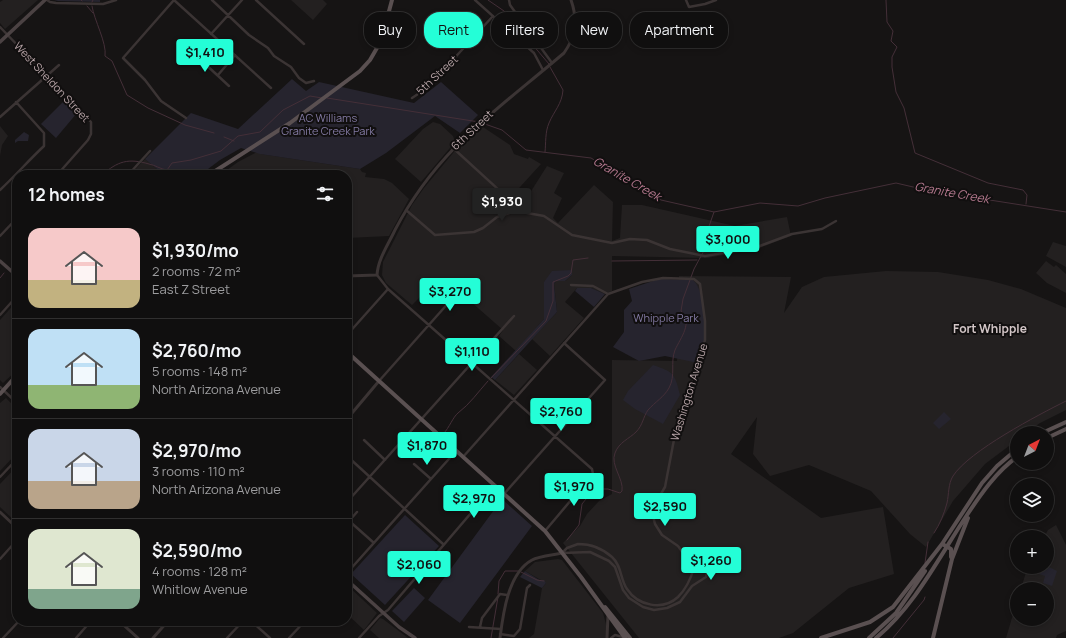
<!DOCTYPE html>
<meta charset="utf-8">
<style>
body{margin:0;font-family:Manrope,sans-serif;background:#1e1d1d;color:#f1f3f6;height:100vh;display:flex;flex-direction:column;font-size:15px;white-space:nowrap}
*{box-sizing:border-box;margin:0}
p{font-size:13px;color:#9c9c9e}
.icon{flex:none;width:22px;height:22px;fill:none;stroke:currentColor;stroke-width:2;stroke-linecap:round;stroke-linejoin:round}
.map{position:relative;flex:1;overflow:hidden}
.panel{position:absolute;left:12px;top:170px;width:340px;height:456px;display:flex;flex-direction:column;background:#100f0f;border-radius:16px;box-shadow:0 2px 6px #0003,0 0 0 1px #302f2f}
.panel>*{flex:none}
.banner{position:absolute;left:364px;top:12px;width:380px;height:36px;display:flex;gap:8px}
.needle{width:26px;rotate:42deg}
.fabs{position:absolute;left:1010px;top:426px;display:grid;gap:8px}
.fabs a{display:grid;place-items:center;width:44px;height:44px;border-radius:50%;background:#100f0f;box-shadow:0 2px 6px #0003,0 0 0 1px #302f2f;font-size:20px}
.price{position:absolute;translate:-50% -34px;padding:0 9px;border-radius:4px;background:#24fed7;color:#111;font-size:13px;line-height:26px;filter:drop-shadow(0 1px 2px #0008)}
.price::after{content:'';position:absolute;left:50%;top:24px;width:12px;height:9px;margin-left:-6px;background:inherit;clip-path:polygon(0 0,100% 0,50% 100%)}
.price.selected{background:#222;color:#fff}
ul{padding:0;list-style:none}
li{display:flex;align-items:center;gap:12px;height:100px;padding:0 16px}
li+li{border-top:1px solid #302f2f}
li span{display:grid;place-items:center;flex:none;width:112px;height:80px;border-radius:12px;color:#555}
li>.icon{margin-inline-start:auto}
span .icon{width:48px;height:48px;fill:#fffc;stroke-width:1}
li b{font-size:17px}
h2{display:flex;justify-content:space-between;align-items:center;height:48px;padding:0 16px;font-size:17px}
.tag{padding:0 14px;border-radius:16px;background:#100f0f;box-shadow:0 2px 6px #0003,0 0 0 1px #302f2f;font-size:14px;line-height:36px}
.tag.selected{background:#24fed7;color:#111}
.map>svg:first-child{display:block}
.built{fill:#232020}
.green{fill:#26242e}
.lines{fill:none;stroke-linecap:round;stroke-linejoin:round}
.stream{stroke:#442f38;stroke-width:1}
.minor{stroke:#3b3434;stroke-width:2.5}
.tertiary{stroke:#3b3434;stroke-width:3}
.secondary{stroke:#4b4243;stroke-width:3.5}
.primary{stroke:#5a5051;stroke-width:4}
.labels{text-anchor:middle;stroke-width:4;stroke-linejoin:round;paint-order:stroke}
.street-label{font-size:11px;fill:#b7a4a7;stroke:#110f0f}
.park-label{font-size:11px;fill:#837aa3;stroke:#110f0f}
.water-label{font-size:12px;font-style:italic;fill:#b5798f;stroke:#110f0f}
.neighbourhood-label{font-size:12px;font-weight:bold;fill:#d3c6c7;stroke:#110f0f}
</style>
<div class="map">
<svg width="1066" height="638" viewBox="0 0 1066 638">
<rect width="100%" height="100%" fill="#161414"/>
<path class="built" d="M3,0H38L5,29L0,23V2Z
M291,0H323L327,4L313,20Z
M433,122L440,124L453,136L455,142L421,182L395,159L423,129Z
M480,125L510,145L514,154L528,159L529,157L541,164L510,198L516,204L528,196L547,166L564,173L554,193L562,198L553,218L558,223L594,185L613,202L612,241L620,238L622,205H642L735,226L787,217L791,236L757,249L707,258L612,256V291L605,294L591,288H577L565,302L584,318L550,356L532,339L557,312L554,284L556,281H565L572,275V270L544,282V319L516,351L499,336L503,330L462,294V287L444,305L427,290L412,305L386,283L382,275L383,262L412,205L424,188L458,147Z
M0,126L8,136L2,145L0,156Z
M259,151L261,154L360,169L362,172L366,173L365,177L384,179L392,183L409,199L389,236L347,238V175H220L238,162Z
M145,159L157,169L163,171L168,175H130Z
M1053,242L1066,246V267L1046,256Z
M1046,261L1054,267L1056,265L1066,274V293L1047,283L1036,273Z
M886,271L938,272L988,280L1021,289L1066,308V410L1040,423L1026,433H1017V440L985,464L953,501L926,547L910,534L871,491L809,465L770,476L753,454L757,417L731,454L821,518L883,507L894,574L849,588L793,633L779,638H639L563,543L580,526L587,514L599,501L612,494V360L677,361L679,276L791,277L784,313L802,287L824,277Z
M17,301V370L3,383L0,380V320Z
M519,354L537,370L514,395L495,380Z
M6,398L17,409V453L0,471V403Z
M17,466V523L0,507V484Z
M1056,525L1066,545V631L1057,635L1056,638H1006L1017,601V619H1047V589H1021L1026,572L1033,575L1036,567H1047V537H1044L1048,530Z
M558,559L562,560L603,613L607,628L606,638H529L534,634L542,588L546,583L525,571L535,562Z
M347,585L377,613L364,630L347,614Z
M380,618L383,619L408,638H379L370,630Z"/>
<path class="green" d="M54,0H100V2L58,1Z
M292,79L306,91L319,82L414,103L441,82L478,115L460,133L435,116L386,153L360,169L260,154L241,148L220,160L200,175H168L163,171L157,169L145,159L191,113L238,129Z
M64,101L77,113L56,138L41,124Z
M24,132L29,135L28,141H18L15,143V140Z
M572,270V275L565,281H556L554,284L557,312L495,380L491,377L544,319V282L552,271Z
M659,279L693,280C704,289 706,325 705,339C704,347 700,355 698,363L665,356L639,361L613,347L624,332V310L632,301L629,289Z
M577,288H591L605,294L594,307L575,291Z
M653,365C674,372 675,374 680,395L663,424L635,409L623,400L628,391Z
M944,412L951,419L939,429L933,423Z
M502,499L532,526L460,623L428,600Z
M405,515L439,546L385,605L351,574Z
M1047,566L1057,571L1052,586L1043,583L1045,576L1039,574L1041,567Z
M525,571L541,581L544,580L546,583L542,588L520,577Z
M414,588L425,598L404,622L392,611Z"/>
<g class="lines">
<path class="stream" d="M81,0L82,1
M488,0L504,11L549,64
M886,0L887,22L893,31L891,41L897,47L892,57V67L896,92L904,108L915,153L988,183L1023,190L1027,195L1026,204
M92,2L93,0
M87,6L93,13
M92,6C94,20 107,43 105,56L112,61L127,95L148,108L185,125L214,133
M327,98L479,122
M482,123L502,130L526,150L591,158L661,200L714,212L760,203L798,206L825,198L896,183L926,190L1066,212
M224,137L234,141
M545,152C546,143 545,132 549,123C554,111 562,104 563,90L550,67
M102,175C118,161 128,158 149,164C155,165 160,169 167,170L172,163L191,160L221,151L238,136L260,132L283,110L310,96L322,98
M612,261L697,260
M13,263L17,258
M0,278L4,273
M491,378L546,321L553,301V282L568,276L571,273L573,260L588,258
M444,433C449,428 453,417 458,413C470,404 478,392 488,381
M934,533C940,524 944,514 947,503C949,494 948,484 953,476C969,451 1038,415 1066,401
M567,540L579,525L582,504L586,499L602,489H608L620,493L622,491C624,479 610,465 615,453C619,442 629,439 636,432C643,425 643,417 648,410C655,402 664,397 669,388C676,375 670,363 675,350C681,337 693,323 681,311L683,299L694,269L707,245V232L714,212
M925,563L928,542
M521,572L537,580L544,581
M498,594L499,581L505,571H518
M491,638L498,597
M893,638L924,600L925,597"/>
<path class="minor" d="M47,0L50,2L56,3L103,4L116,0
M174,0L123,58L145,80L161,101L186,118
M174,0L271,88
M212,0L249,35L268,48L274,56L291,67L299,78L306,83L314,81
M256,0L304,44
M475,0L534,53L543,70
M509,0L510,5L552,63
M686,0L689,7L705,4L716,0
M0,27L91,122V134L88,140L57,175
M211,34L242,0
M190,50L229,86
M218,75L235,55
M412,98L427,88L493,16
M0,117L59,65
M453,148L512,202L516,207V211
M128,175L150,151
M0,190C16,175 29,160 44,146V133L16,102
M406,210L435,235L474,232L483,228L497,217L516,211L544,216L572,235L612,243L630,239L647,240L670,249L705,256L757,247L792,234L822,229L836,221
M0,236L17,218
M377,275L388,289L592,469L593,474L545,531
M571,285L593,286L608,294
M0,315L17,296
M347,335L388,289
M379,381L459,291L466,290
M0,387L17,403
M364,440L385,460
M347,456L443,544
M463,457L608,294L642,282L663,278L694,279L700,284L705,321V340L688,399L676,429L665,487L655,504L653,516L655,524L662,535L678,546L694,568
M414,464L431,479
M0,477L17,459
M504,494L605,380L564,343
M347,502L514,316
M347,519L374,543
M349,521L357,512
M578,544C590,544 602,548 612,557C622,566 620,579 627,589C638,606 663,611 678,597C686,589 691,578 694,568L698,565L704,566L707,572L706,577L692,586L680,602L667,608L654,610L643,607L629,598L623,590L615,567L609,561L590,552L562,553L567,548Z
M0,559L17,540
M347,573L456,451
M251,621L270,638
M469,627L501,629
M480,627L482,618L500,594L507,595
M500,634L514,636L520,629L527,588L530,585
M3,638L19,621
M76,638L91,621
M227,638L243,621
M289,638L305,621
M359,638L379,616L388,610L495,485
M611,638L615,635L623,637"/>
<path class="tertiary" d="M347,276L377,275C378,259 388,245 395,230C438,148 496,111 564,53C576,36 578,20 571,0
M347,419L379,381
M0,512L17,528
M119,621L138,638
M153,638L168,621
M500,638C503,614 508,573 532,560C539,556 553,555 562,553
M607,638L608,615"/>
<path class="secondary" d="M0,42L45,0
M0,261L17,276
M347,580L399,627L415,638"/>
<path class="primary" d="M209,175L290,123L360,71L370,60L381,41L392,0
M347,352L545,531L581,577L625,638
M0,394L17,375
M1042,433L1066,422
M1047,438L1066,429
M944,545L951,549V557
M605,607L630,638
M821,638L870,622L893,607L942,544L982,483L997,466L1017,449
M869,638L896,613L925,571
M876,638C915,606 939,557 967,515C981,494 996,472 1017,457
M933,638L952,559L968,518"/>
</g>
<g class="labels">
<g class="street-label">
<text transform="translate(437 75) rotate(-43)" y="4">5th Street</text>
<text transform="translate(52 82) rotate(47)" y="4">West Sheldon Street</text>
<text transform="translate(472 130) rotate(-43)" y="4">6th Street</text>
<text transform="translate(689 392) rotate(-73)" y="4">Washington Avenue</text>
</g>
<g class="park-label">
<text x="328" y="122">AC Williams<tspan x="328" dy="13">Granite Creek Park</tspan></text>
<text x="666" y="322">Whipple Park</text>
</g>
<g class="water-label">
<text transform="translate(627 179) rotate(30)" y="4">Granite Creek</text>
<text transform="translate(952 193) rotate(10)" y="4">Granite Creek</text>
</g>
<g class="neighbourhood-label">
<text x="990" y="333">Fort Whipple</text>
</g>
</g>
</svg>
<div class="fabs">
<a><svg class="needle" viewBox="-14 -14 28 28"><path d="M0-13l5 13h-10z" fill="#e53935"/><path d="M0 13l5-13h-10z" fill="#9c9c9e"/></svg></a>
<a><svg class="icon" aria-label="layers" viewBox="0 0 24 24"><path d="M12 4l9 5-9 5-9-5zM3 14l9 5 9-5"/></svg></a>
<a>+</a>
<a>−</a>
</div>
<b class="price" style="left:205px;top:73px">$1,410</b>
<b class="price selected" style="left:502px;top:222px">$1,930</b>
<b class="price" style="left:728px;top:260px">$3,000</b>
<b class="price" style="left:450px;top:312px">$3,270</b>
<b class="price" style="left:472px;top:372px">$1,110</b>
<b class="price" style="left:561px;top:432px">$2,760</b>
<b class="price" style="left:427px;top:466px">$1,870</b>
<b class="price" style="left:574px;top:507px">$1,970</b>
<b class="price" style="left:474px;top:519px">$2,970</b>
<b class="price" style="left:665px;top:527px">$2,590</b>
<b class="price" style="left:711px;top:581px">$1,260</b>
<b class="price" style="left:419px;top:585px">$2,060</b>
<div class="banner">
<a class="tag">Buy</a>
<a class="tag selected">Rent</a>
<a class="tag">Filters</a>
<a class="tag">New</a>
<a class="tag">Apartment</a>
</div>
<section class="panel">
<h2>12 homes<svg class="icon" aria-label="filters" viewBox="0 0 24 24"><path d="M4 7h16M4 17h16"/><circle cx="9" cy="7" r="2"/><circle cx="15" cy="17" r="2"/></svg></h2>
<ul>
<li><span style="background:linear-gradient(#f6c9c9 65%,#c2b280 0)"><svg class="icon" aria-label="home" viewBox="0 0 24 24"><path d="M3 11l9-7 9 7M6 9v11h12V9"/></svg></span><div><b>$1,930/mo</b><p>2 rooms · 72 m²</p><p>East Z Street</p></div></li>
<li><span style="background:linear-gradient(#bfe0f5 70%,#8fb573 0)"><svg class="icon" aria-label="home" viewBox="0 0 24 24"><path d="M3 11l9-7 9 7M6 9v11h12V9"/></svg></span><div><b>$2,760/mo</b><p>5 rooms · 148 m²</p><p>North Arizona Avenue</p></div></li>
<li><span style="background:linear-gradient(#c9d6e8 65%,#b9a48a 0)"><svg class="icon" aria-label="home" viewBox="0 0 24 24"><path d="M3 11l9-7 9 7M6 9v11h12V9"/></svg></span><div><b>$2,970/mo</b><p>3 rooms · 110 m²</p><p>North Arizona Avenue</p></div></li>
<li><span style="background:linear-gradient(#dfe7d0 75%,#7fa58c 0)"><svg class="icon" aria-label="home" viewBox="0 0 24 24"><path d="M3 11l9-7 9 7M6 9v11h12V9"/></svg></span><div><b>$2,590/mo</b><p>4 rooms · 128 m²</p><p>Whitlow Avenue</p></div></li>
</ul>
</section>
</div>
